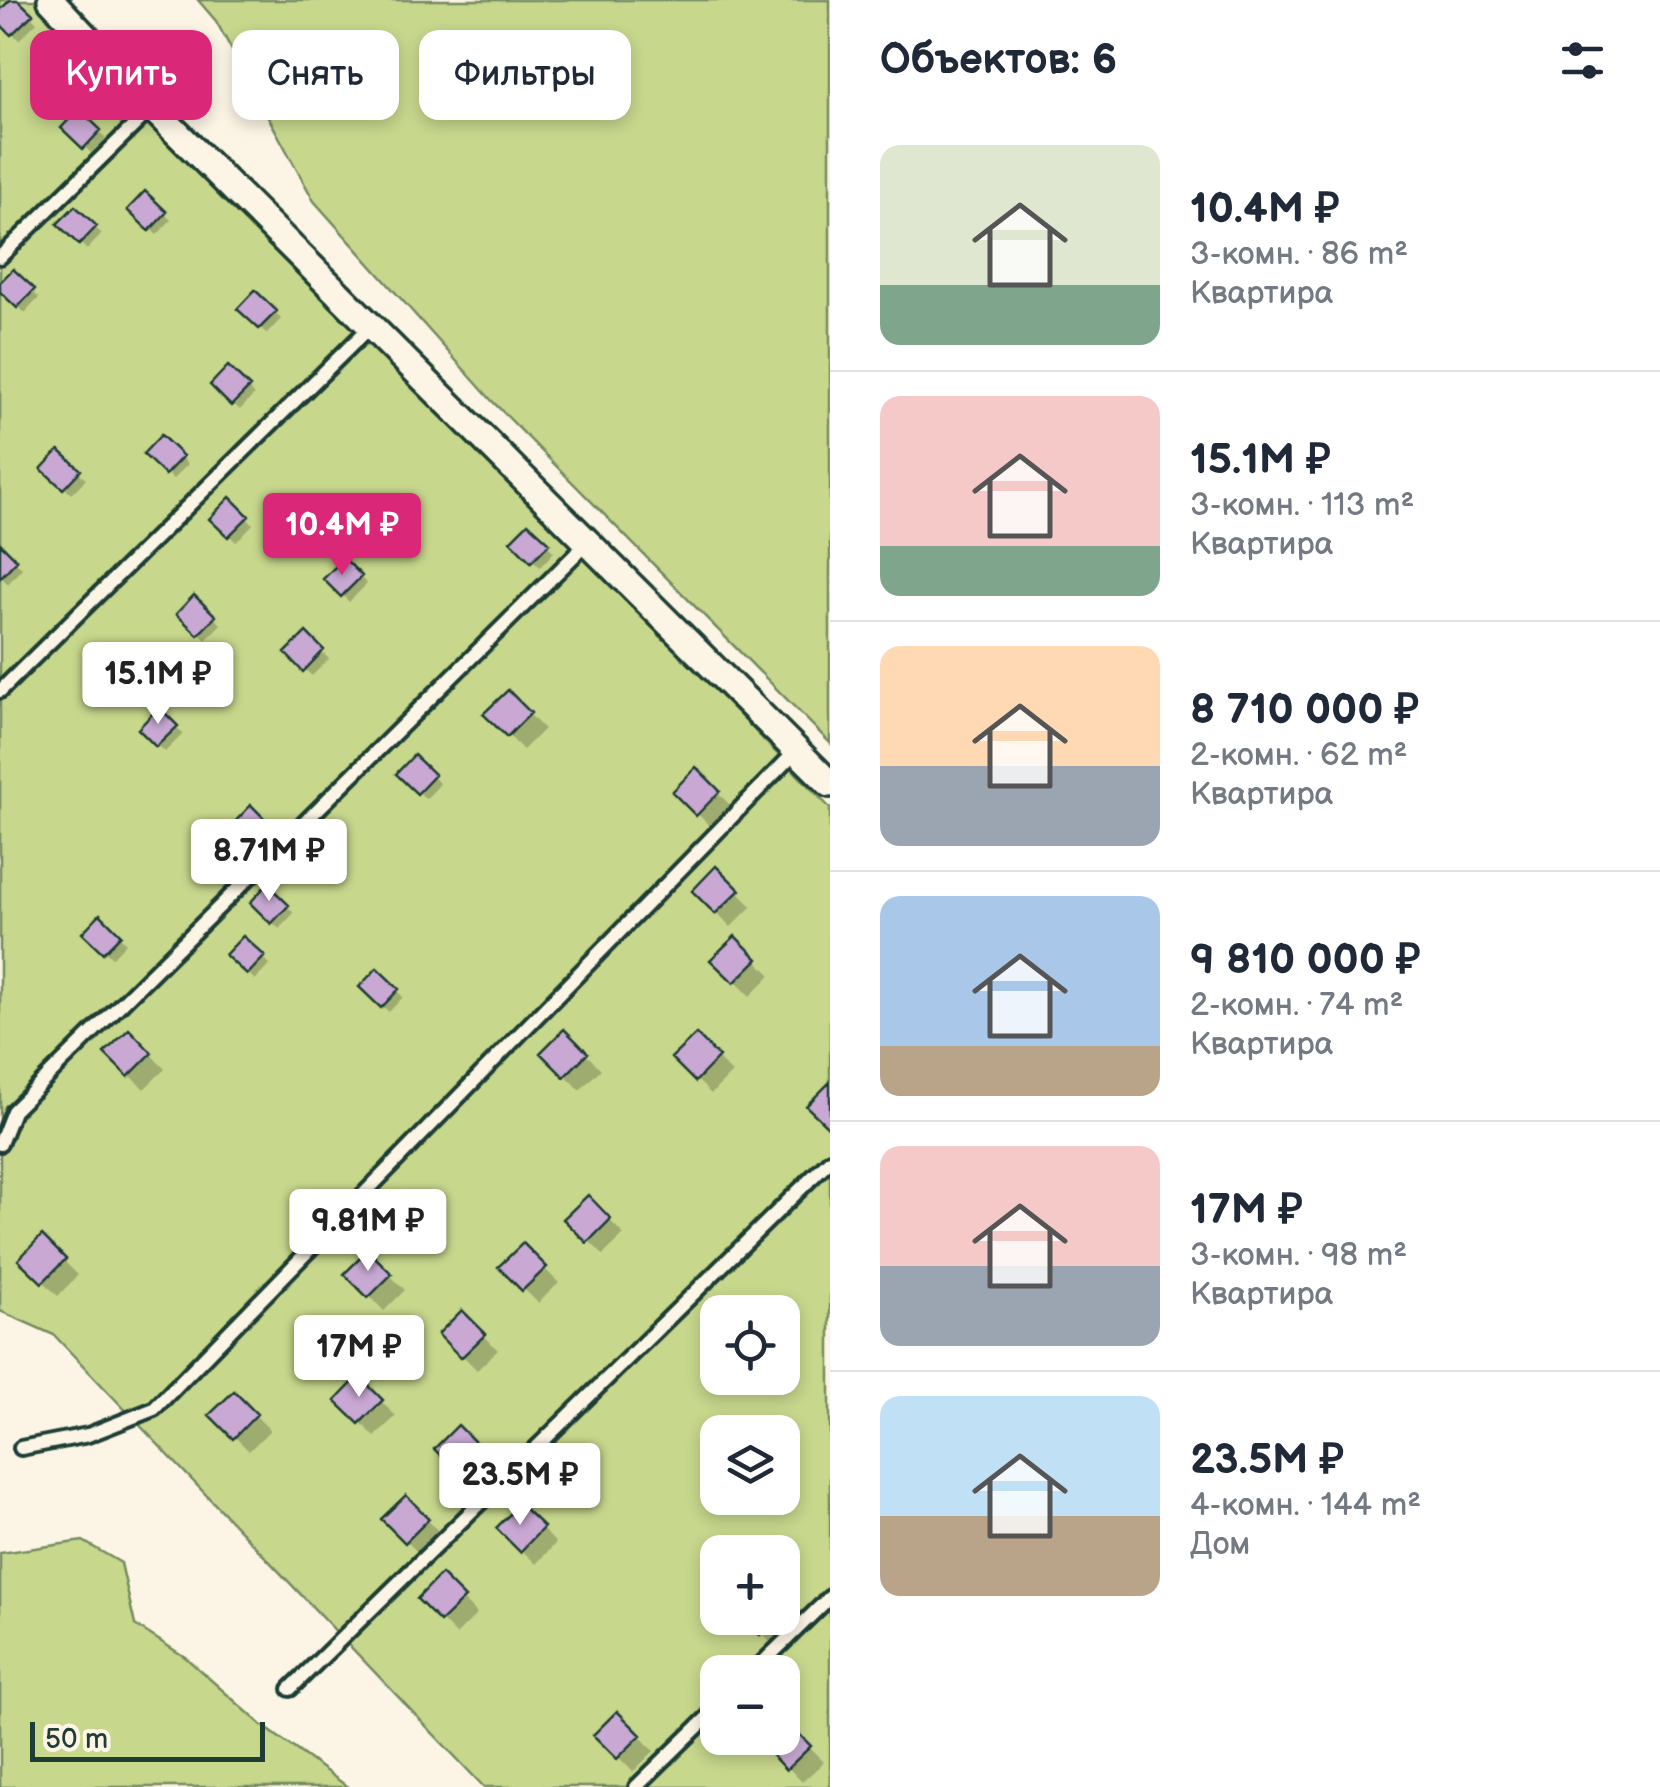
<!DOCTYPE html>
<html lang="ru">
<meta charset="utf-8">
<style>
body{margin:0;font-family:"Balsamiq Sans",sans-serif;background:#f2f2f3;color:#1f2937;height:100vh;display:flex;flex-direction:column;font-size:38px;white-space:nowrap}
*{box-sizing:border-box;margin:0}
p{font-size:32px;color:#747a83}
.icon{flex:none;width:55px;height:55px;fill:none;stroke:currentColor;stroke-width:2;stroke-linecap:round;stroke-linejoin:round}
.map{position:relative;flex:1;overflow:hidden}
.details{display:flex;flex-direction:column;background:#fff;width:830px}
.details>*{flex:none}
.top-card{position:absolute;left:30px;top:30px;width:650px;height:90px;display:flex;gap:20px}
.tools{position:absolute;left:700px;top:1295px;display:grid;gap:20px}
.tools a{display:grid;place-items:center;width:100px;height:100px;border-radius:20px;background:#fff;box-shadow:0 5px 15px #0003;font-size:50px}
.scale{position:absolute;left:30px;bottom:25px;width:235px;box-sizing:border-box;padding-left:10px;border:5px solid #1f3d34;border-top:0;font-size:28px;line-height:35px;white-space:nowrap;color:#1f3d34;-webkit-text-stroke:8px #fcf5e5;paint-order:stroke}
.price{position:absolute;translate:-50% -85px;padding:0 22px;border-radius:10px;background:#fff;color:#222;font-size:32px;line-height:65px;filter:drop-shadow(0 2px 5px #0008)}
.price::after{content:'';position:absolute;left:50%;top:60px;width:30px;height:22px;margin-left:-15px;background:inherit;clip-path:polygon(0 0,100% 0,50% 100%)}
.price.on{background:#db2777;color:#fff}
ul{padding:0;list-style:none}
li{display:flex;align-items:center;gap:30px;height:250px;padding:0 50px}
li+li{border-top:2px solid #e0e1e3}
li span{display:grid;place-items:center;flex:none;width:280px;height:200px;border-radius:20px;color:#555}
li>.icon{margin-inline-start:auto}
span .icon{width:120px;height:120px;fill:#fffc;stroke-width:1}
li b{font-size:42px}
h2{display:flex;justify-content:space-between;align-items:center;height:120px;padding:0 50px;font-size:42px}
.pill{padding:0 35px;border-radius:20px;background:#fff;box-shadow:0 5px 15px #0003;font-size:35px;line-height:90px}
.pill.on{background:#db2777;color:#fff}
main{display:flex;flex:1;min-height:0}
.map>svg:first-child{display:block}
.green{fill:#c7d78c;stroke:#738a60;stroke-width:2.5;fill-rule:evenodd}
.shadow{fill:#0003}
.building{fill:#c9a9d4;stroke:#1f3d34;stroke-width:2.5}
.lines{fill:none;stroke-linecap:round;stroke-linejoin:round}
.service-casing{stroke:#1f3d34;stroke-width:20}
.minor-casing{stroke:#1f3d34;stroke-width:32}
.service{stroke:#fcf5e5;stroke-width:12}
.minor{stroke:#fcf5e5;stroke-width:25}
</style>
<main>
<div class="map">
<svg width="830" height="1787" viewBox="0 0 830 1787">
<rect width="100%" height="100%" fill="#fcf5e5"/>
<filter id="ink" filterUnits="userSpaceOnUse"><feTurbulence type="fractalNoise" baseFrequency=".01" numOctaves="2"/><feDisplacementMap in="SourceGraphic" scale="20" xChannelSelector="R" yChannelSelector="G"/><feConvolveMatrix kernelMatrix="1 2 1 2 8 2 1 2 1" color-interpolation-filters="sRGB"/></filter>
<g filter="url(#ink)">
<path class="green" d="M0,0H45L830,808V1787H484L54,1335L0,1311ZM718,1312H782V1378H718ZM718,1432H782V1498H718ZM718,1552H782V1618H718ZM718,1672H782V1738H718Z
M198,0H830V743L492,401L314,201L216,21Z
M83,1541L121,1563L135,1625L185,1657L263,1726L348,1787H0V1553Z"/>
<path class="shadow" d="M15,0L37,22L19,40L0,21V13Z
M79,113L106,138L91,153L65,128Z
M145,195L171,220L157,235L130,210Z
M75,209L102,234L87,250L61,224Z
M13,272L39,298L25,313L0,289Z
M255,293L281,319L267,334L241,309Z
M228,369L254,395L240,410L214,385Z
M161,438L188,464L173,479L147,454Z
M59,453L86,479L71,494L45,468Z
M230,501L253,524L236,542L213,519Z
M528,526L554,552L540,567L513,541Z
M0,547L22,568L8,584L0,576Z
M344,561L367,584L349,602L326,579Z
M194,599L221,624L206,640L180,614Z
M306,636L329,659L312,676L288,653Z
M508,693L544,729L523,750L487,714Z
M159,711L183,734L165,752L142,729Z
M414,758L440,784L426,799L399,774Z
M696,771L732,807L712,828L675,792Z
M251,809L277,834L262,849L236,824Z
M716,870L752,906L731,927L695,891Z
M268,888L294,913L279,929L253,903Z
M100,917L126,943L112,958L85,933Z
M243,939L270,965L255,980L229,955Z
M735,939L771,975L750,996L714,960Z
M377,972L403,997L389,1012L362,987Z
M129,1032L165,1069L144,1089L108,1053Z
M564,1032L601,1069L580,1090L544,1053Z
M696,1037L732,1073L711,1094L675,1058Z
M588,1198L624,1235L603,1255L567,1219Z
M42,1239L78,1275L58,1296L21,1260Z
M523,1247L559,1283L538,1303L502,1267Z
M368,1254L405,1290L384,1311L348,1274Z
M462,1313L498,1350L477,1370L441,1334Z
M359,1380L396,1416L375,1437L339,1400Z
M234,1394L270,1430L249,1451L213,1415Z
M458,1429L495,1465L474,1486L438,1449Z
M406,1498L442,1535L421,1556L385,1519Z
M520,1507L556,1543L536,1564L499,1528Z
M441,1578L477,1614L456,1635L420,1599Z
M782,1613L797,1627L776,1648L746,1618H782Z
M618,1714L654,1751L633,1772L597,1735Z
M787,1725L824,1762L802,1782L767,1746L775,1738H782Z"/>
<path class="building" d="M10,0H18L33,14L11,35L0,24V10Z
M79,109L101,130L83,149L61,128Z
M145,191L167,212L149,231L127,210Z
M75,206L97,226L79,245L57,224Z
M13,269L35,289L17,308L0,292V282Z
M255,290L277,311L259,329L237,309Z
M228,366L250,387L231,406L210,385Z
M161,435L183,456L165,475L143,454Z
M59,450L81,470L63,489L41,469Z
M230,497L249,516L228,537L209,519Z
M528,523L550,543L531,562L510,541Z
M0,543L17,560L0,578Z
M344,558L362,576L341,597L323,579Z
M194,595L216,616L198,635L176,614Z
M306,632L324,650L303,672L285,653Z
M508,690L531,713L507,737L483,714Z
M159,707L178,726L156,747L138,729Z
M414,755L435,775L417,794L396,774Z
M696,767L720,791L696,816L672,792Z
M251,805L272,826L254,845L233,824Z
M716,866L740,890L715,914L692,891Z
M267,884L289,905L271,924L250,903Z
M100,914L121,935L103,953L82,933Z
M243,936L265,956L247,975L225,955Z
M735,936L758,959L734,983L710,960Z
M377,968L399,989L381,1008L359,987Z
M129,1029L152,1053L128,1077L104,1053Z
M564,1029L588,1053L564,1077L540,1053Z
M696,1034L719,1057L695,1082L671,1058Z
M830,1082V1129L806,1106Z
M588,1195L611,1219L587,1243L563,1219Z
M42,1235L66,1259L42,1283L18,1260Z
M523,1243L547,1267L522,1291L498,1267Z
M368,1250L392,1274L368,1298L344,1274Z
M462,1310L486,1334L461,1358L438,1334Z
M359,1376L383,1400L359,1424L335,1401Z
M234,1391L257,1414L233,1439L209,1415Z
M458,1425L482,1449L458,1473L434,1449Z
M406,1495L429,1519L405,1543L381,1519Z
M520,1504L544,1527L520,1552L496,1528Z
M441,1574L465,1598L440,1622L417,1599Z
M743,1618H778L760,1635Z
M617,1711L641,1735L617,1759L593,1735Z
M787,1722L811,1746L786,1770L763,1746L772,1738H782V1727Z"/>
<g class="lines">
<defs>
<path id="service" d="M0,257L152,108
M0,691L371,326
M0,1144L13,1111L588,542
M21,1448L88,1435L154,1409L797,750
M753,1672L830,1597
M290,1689L830,1160
M636,1787L718,1707"/>
<path id="minor" d="M51,0L152,108L830,784"/>
</defs>
<use href="#service" class="service-casing"/>
<use href="#minor" class="minor-casing"/>
<use href="#service" class="service"/>
<use href="#minor" class="minor"/>
</g>
</g>
</svg>
<div class="tools">
<a><svg class="icon" aria-label="locate" viewBox="0 0 24 24"><circle cx="12" cy="12" r="6"/><path d="M12 2v4M12 18v4M2 12h4M18 12h4"/></svg></a>
<a><svg class="icon" aria-label="layers" viewBox="0 0 24 24"><path d="M12 4l9 5-9 5-9-5zM3 14l9 5 9-5"/></svg></a>
<a>+</a>
<a>−</a>
</div>
<div class="scale">50 m</div>
<b class="price on" style="left:342px;top:578px">10.4M ₽</b>
<b class="price" style="left:158px;top:727px">15.1M ₽</b>
<b class="price" style="left:269px;top:904px">8.71M ₽</b>
<b class="price" style="left:368px;top:1274px">9.81M ₽</b>
<b class="price" style="left:359px;top:1400px">17M ₽</b>
<b class="price" style="left:520px;top:1528px">23.5M ₽</b>
<div class="top-card">
<a class="pill on">Купить</a>
<a class="pill">Снять</a>
<a class="pill">Фильтры</a>
</div>
</div>
<section class="details">
<h2>Объектов: 6<svg class="icon" aria-label="filters" viewBox="0 0 24 24"><path d="M4 7h16M4 17h16"/><circle cx="9" cy="7" r="2"/><circle cx="15" cy="17" r="2"/></svg></h2>
<ul>
<li><span style="background:linear-gradient(#dfe7d0 70%,#7fa58c 0)"><svg class="icon" aria-label="home" viewBox="0 0 24 24"><path d="M3 11l9-7 9 7M6 9v11h12V9"/></svg></span><div><b>10.4M ₽</b><p>3-комн. · 86 m²</p><p>Квартира</p></div></li>
<li><span style="background:linear-gradient(#f6c9c9 75%,#7fa58c 0)"><svg class="icon" aria-label="home" viewBox="0 0 24 24"><path d="M3 11l9-7 9 7M6 9v11h12V9"/></svg></span><div><b>15.1M ₽</b><p>3-комн. · 113 m²</p><p>Квартира</p></div></li>
<li><span style="background:linear-gradient(#ffd9b3 60%,#9aa5b1 0)"><svg class="icon" aria-label="home" viewBox="0 0 24 24"><path d="M3 11l9-7 9 7M6 9v11h12V9"/></svg></span><div><b>8 710 000 ₽</b><p>2-комн. · 62 m²</p><p>Квартира</p></div></li>
<li><span style="background:linear-gradient(#a9c7e8 75%,#b9a48a 0)"><svg class="icon" aria-label="home" viewBox="0 0 24 24"><path d="M3 11l9-7 9 7M6 9v11h12V9"/></svg></span><div><b>9 810 000 ₽</b><p>2-комн. · 74 m²</p><p>Квартира</p></div></li>
<li><span style="background:linear-gradient(#f6c9c9 60%,#9aa5b1 0)"><svg class="icon" aria-label="home" viewBox="0 0 24 24"><path d="M3 11l9-7 9 7M6 9v11h12V9"/></svg></span><div><b>17M ₽</b><p>3-комн. · 98 m²</p><p>Квартира</p></div></li>
<li><span style="background:linear-gradient(#bfe0f5 60%,#b9a48a 0)"><svg class="icon" aria-label="home" viewBox="0 0 24 24"><path d="M3 11l9-7 9 7M6 9v11h12V9"/></svg></span><div><b>23.5M ₽</b><p>4-комн. · 144 m²</p><p>Дом</p></div></li>
</ul>
</section>
</main>
